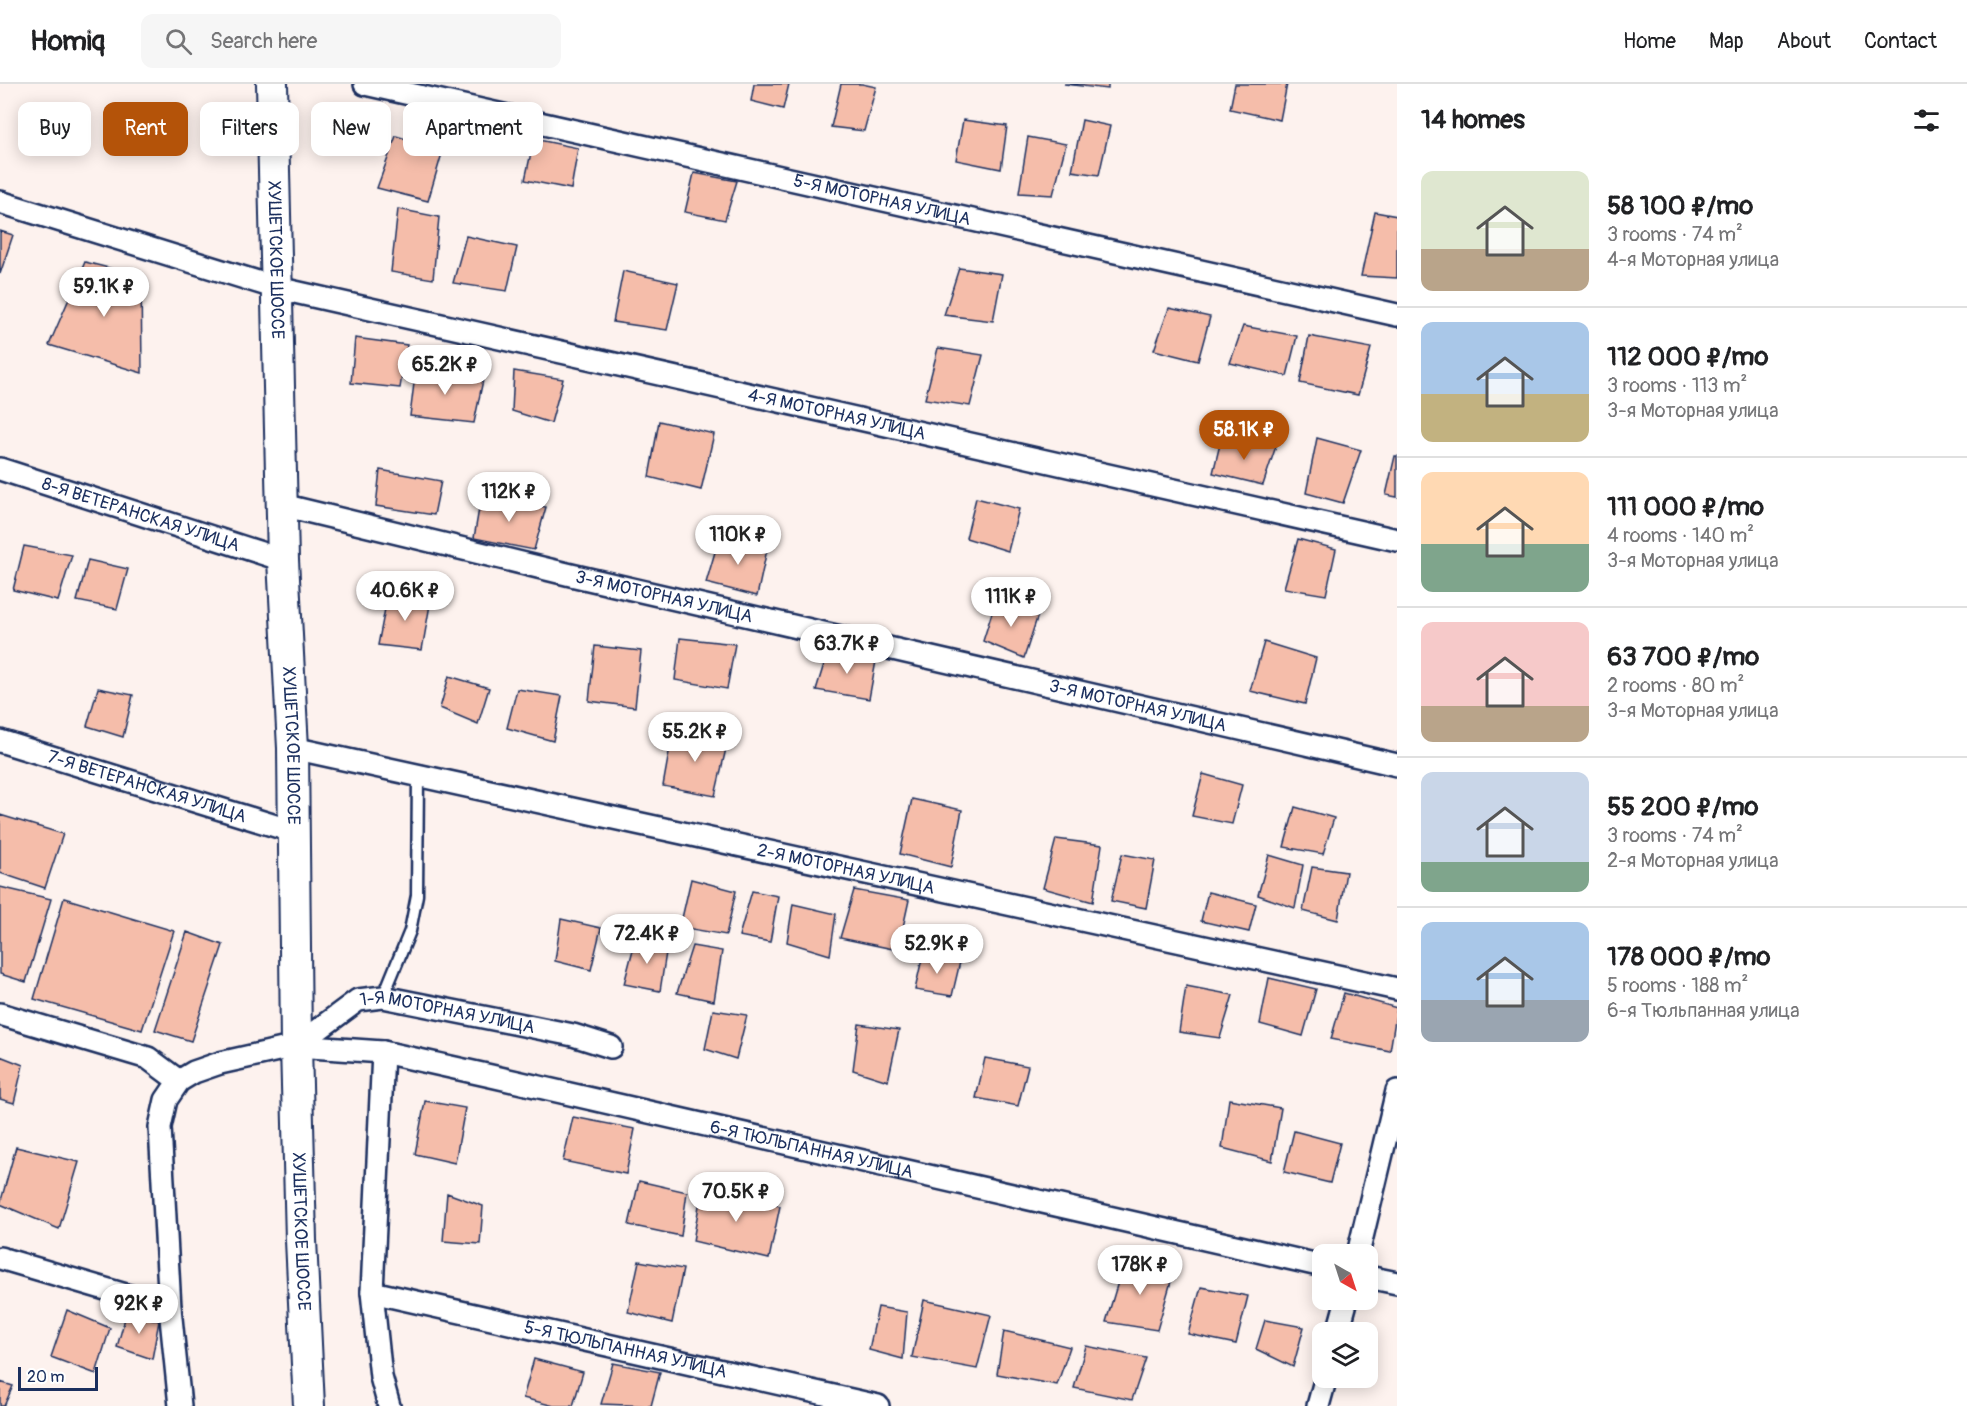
<!DOCTYPE html>
<meta charset="utf-8">
<style>
body{margin:0;font-family:Pangolin,sans-serif;background:#f6f6f6;color:#202124;height:100vh;display:flex;flex-direction:column;font-size:22px;white-space:nowrap}
*{box-sizing:border-box;margin:0}
p{font-size:20px;color:#757577}
.icon{flex:none;width:33px;height:33px;fill:none;stroke:currentColor;stroke-width:2;stroke-linecap:round;stroke-linejoin:round}
.map{position:relative;flex:1;overflow:hidden}
.drawer{display:flex;flex-direction:column;background:#fff;width:570px}
.drawer>*{flex:none}
.banner{position:absolute;left:18px;top:18px;width:570px;height:54px;display:flex;gap:12px}
.needle{width:39px;rotate:141deg}
.buttons{position:absolute;left:1312px;top:1160px;display:grid;gap:12px}
.buttons a{display:grid;place-items:center;width:66px;height:66px;border-radius:12px;background:#fff;box-shadow:0 3px 15px #0003;font-size:30px}
.scale{position:absolute;left:18px;bottom:15px;width:80px;box-sizing:border-box;padding-left:6px;border:3px solid #1b2f5e;border-top:0;font-size:16px;line-height:21px;white-space:nowrap;color:#1b2f5e;-webkit-text-stroke:4px #fff;paint-order:stroke}
.price{position:absolute;translate:-50% -51px;padding:0 14px;border-radius:21px;background:#fff;color:#222;font-size:20px;line-height:39px;filter:drop-shadow(0 2px 3px #0008)}
.price::after{content:'';position:absolute;left:50%;top:36px;width:18px;height:14px;margin-left:-9px;background:inherit;clip-path:polygon(0 0,100% 0,50% 100%)}
.price.on{background:#b45309;color:#fff}
ul{padding:0;list-style:none}
li{display:flex;align-items:center;gap:18px;height:150px;padding:0 24px}
li+li{border-top:2px solid #e0e0e0}
li span{display:grid;place-items:center;flex:none;width:168px;height:120px;border-radius:12px;color:#555}
li>.icon{margin-inline-start:auto}
span .icon{width:72px;height:72px;fill:#fffc;stroke-width:1}
li b{font-size:26px}
h2{display:flex;justify-content:space-between;align-items:center;height:72px;padding:0 24px;font-size:26px}
.pill{padding:0 21px;border-radius:12px;background:#fff;box-shadow:0 3px 15px #0003;font-size:21px;line-height:54px}
.pill.on{background:#b45309;color:#fff}
header{display:flex;align-items:center;gap:36px;box-sizing:border-box;height:84px;padding:0 30px;background:#fff;border-bottom:2px solid #e0e0e0}
header strong{font-size:28px}
nav{display:flex;gap:33px;margin-inline-start:auto;font-size:21px}
.search{width:420px;height:54px;background:#f6f6f6;display:flex;align-items:center;gap:15px;box-sizing:border-box;padding:0 21px;border-radius:12px;color:#757577;font-size:22px}
main{display:flex;flex:1;min-height:0}
.map>svg:first-child{display:block}
.building{fill:#f5bdaa;stroke:#1b2f5e;stroke-width:1.5}
.lines{fill:none;stroke-linecap:round;stroke-linejoin:round}
.service-casing{stroke:#1b2f5e;stroke-width:15}
.minor-casing{stroke:#1b2f5e;stroke-width:26}
.secondary-casing{stroke:#1b2f5e;stroke-width:34}
.service{stroke:#fff;stroke-width:10}
.minor{stroke:#fff;stroke-width:21}
.secondary{stroke:#fff;stroke-width:30}
.labels{text-anchor:middle;stroke-width:5;stroke-linejoin:round;paint-order:stroke}
.street-label{font-size:18px;fill:#1b2f5e;stroke:#fff}
</style>
<header>
<strong>Homiq</strong>
<div class="search"><svg class="icon" aria-label="search" viewBox="0 0 24 24"><circle cx="10" cy="10" r="6"/><path d="M15 15l6 6"/></svg>Search here</div>
<nav><a>Home</a><a>Map</a><a>About</a><a>Contact</a></nav>
</header>
<main>
<div class="map">
<svg width="1397" height="1322" viewBox="0 0 1397 1322">
<rect width="100%" height="100%" fill="#fdf2ee"/>
<filter id="ink" filterUnits="userSpaceOnUse"><feTurbulence type="fractalNoise" baseFrequency=".0167" numOctaves="2"/><feDisplacementMap in="SourceGraphic" scale="12" xChannelSelector="R" yChannelSelector="G"/><feConvolveMatrix kernelMatrix="1 2 1 2 8 2 1 2 1" color-interpolation-filters="sRGB"/></filter>
<g filter="url(#ink)">
<path class="building" d="M754,0H789L783,25L751,17Z
M841,0H862L876,3L864,47L831,43Z
M1064,0H1108V5Z
M1235,0H1287L1280,36L1230,25Z
M963,36L1007,42L1001,85L956,76Z
M1082,36L1110,42L1099,91L1072,87Z
M396,52L443,66L428,117L377,104Z
M1028,53L1066,60L1053,111L1019,109Z
M534,55L578,64L571,105L525,96Z
M694,89L737,97L725,136L685,128Z
M398,125L439,133L433,195L391,188Z
M1375,128L1397,132V194L1361,192Z
M0,147L13,151L0,190Z
M466,152L517,163L507,207L453,199Z
M85,178L141,192L142,289L49,261Z
M959,184L1002,190L993,237L944,231Z
M623,187L678,199L667,246L613,238Z
M1169,224L1210,233L1198,277L1154,266Z
M1243,242L1297,252L1287,292L1230,279Z
M1309,252L1371,264L1358,311L1300,299Z
M355,254L407,261L400,304L351,299Z
M938,264L983,271L970,322L925,315Z
M416,283L483,296L474,339L410,332Z
M514,287L563,295L551,339L512,327Z
M659,337L714,350L701,406L649,393Z
M1317,354L1361,366L1343,419L1306,409Z
M1221,356L1276,362L1263,401L1213,389Z
M1395,372H1397V413L1386,411Z
M380,386L441,397L434,431L376,422Z
M481,413L546,423L534,466L474,454Z
M976,414L1019,425L1008,467L966,454Z
M719,454L768,461L757,512L706,499Z
M1298,455L1336,465L1326,511L1284,504Z
M24,462L72,471L58,517L13,506Z
M88,476L128,485L117,525L77,517Z
M388,509L431,515L422,566L378,561Z
M996,516L1039,528L1024,574L983,557Z
M680,554L735,560L727,605L675,596Z
M1264,558L1316,574L1305,620L1250,607Z
M595,562L641,567L635,623L589,617Z
M829,564L876,577L869,615L816,606Z
M449,592L489,604L478,640L440,624Z
M98,604L133,611L123,653L87,642Z
M517,605L562,612L553,657L507,644Z
M673,646L728,656L715,712L663,702Z
M1203,690L1242,701L1232,740L1192,732Z
M912,715L962,726L951,783L900,770Z
M1295,723L1334,734L1323,770L1284,763Z
M0,731L63,750L45,804L0,789Z
M1056,755L1102,761L1093,818L1043,804Z
M1122,770L1155,776L1146,824L1111,817Z
M1269,771L1303,781L1295,824L1258,811Z
M1312,783L1346,788L1338,836L1303,827Z
M691,795L736,807L726,851L680,843Z
M0,803L51,815L26,898L0,890Z
M854,806L909,816L898,866L840,854Z
M752,807L778,812L770,858L739,852Z
M1208,808L1256,820L1249,848L1201,837Z
M64,814L174,847L142,946L34,915Z
M793,820L836,830L830,871L787,858Z
M561,835L601,844L591,886L555,877Z
M187,848L223,861L191,957L155,946Z
M636,854L667,862L660,907L624,900Z
M692,862L722,867L714,917L677,909Z
M923,870L960,878L952,912L915,906Z
M1269,894L1316,905L1303,952L1260,940Z
M1186,902L1233,911L1220,954L1179,948Z
M1344,909L1397,924L1390,967L1331,955Z
M713,926L747,931L736,975L705,965Z
M859,940L899,946L888,997L853,986Z
M0,972L23,981L14,1019L0,1015Z
M985,974L1028,982L1018,1022L976,1014Z
M1229,1015L1281,1024L1272,1077L1222,1064Z
M425,1017L465,1024L455,1079L415,1070Z
M573,1033L635,1045L626,1090L563,1077Z
M1294,1047L1340,1059L1330,1099L1284,1088Z
M16,1063L79,1078L59,1145L0,1120Z
M639,1097L687,1108L681,1152L629,1141Z
M702,1104L780,1122L769,1175L693,1157Z
M447,1109L483,1122L480,1160L443,1157Z
M639,1177L683,1185L672,1239L628,1228Z
M1124,1178L1174,1187L1157,1246L1106,1238Z
M1201,1203L1248,1212L1236,1260L1188,1250Z
M924,1216L991,1231L977,1285L912,1273Z
M878,1223L907,1228L903,1275L869,1266Z
M67,1226L110,1244L96,1290L51,1273Z
M127,1227L159,1237L152,1275L117,1263Z
M1265,1236L1304,1243L1293,1283L1256,1265Z
M1004,1247L1070,1263L1057,1301L997,1290Z
M1086,1262L1146,1274L1132,1316L1074,1304Z
M534,1275L583,1288L573,1322H554L523,1314Z
M613,1279L660,1288L651,1322L601,1320Z
M0,1298L13,1302L4,1322H0Z"/>
<g class="lines">
<defs>
<path id="service" d="M383,913L410,847L417,811L418,692"/>
<g id="minor">
<path id="s1" d="M365,0L1397,231"/>
<path id="s2" d="M0,118L277,204L1397,456"/>
<path id="s3" d="M0,385L283,476"/>
<path id="s4" d="M282,421L571,491L1397,681"/>
<path id="s5" d="M0,657L295,748"/>
<path id="s6" d="M293,664L1397,905"/>
<path d="M0,930L148,974L179,997"/>
<path id="s7" d="M296,962L358,916L383,913L573,951L611,963"/>
<path d="M383,968L372,1208L381,1293L389,1322"/>
<path d="M1358,1170L1397,1007"/>
<path d="M0,1174L170,1224"/>
<path d="M1368,1193L1397,1199"/>
<path id="s8" d="M372,1208L878,1322"/>
<path d="M1338,1248L1347,1215"/>
<path id="s9" d="M180,1322L170,1224L160,1043L166,1016L179,997L194,988L220,979L296,962L383,968L491,992L1323,1182"/>
<path d="M1318,1322L1326,1293"/>
</g>
<g id="secondary">
<path id="s10" d="M272,0L283,476L293,664L296,962L301,1156L309,1322"/>
</g>
</defs>
<use href="#service" class="service-casing"/>
<use href="#minor" class="minor-casing"/>
<use href="#secondary" class="secondary-casing"/>
<use href="#service" class="service"/>
<use href="#minor" class="minor"/>
<use href="#secondary" class="secondary"/>
</g>
</g>
<g class="labels">
<g class="street-label">
<text dy="6" stroke="none"><textPath href="#s1" startOffset="530">5-Я МОТОРНАЯ УЛИЦА</textPath></text>
<text dy="6" stroke="none"><textPath href="#s10" startOffset="176">ХУШЕТСКОЕ ШОССЕ</textPath></text>
<text dy="6" stroke="none"><textPath href="#s2" startOffset="864">4-Я МОТОРНАЯ УЛИЦА</textPath></text>
<text dy="6" stroke="none"><textPath href="#s3" startOffset="148">8-Я ВЕТЕРАНСКАЯ УЛИЦА</textPath></text>
<text dy="6" stroke="none"><textPath href="#s4" startOffset="393">3-Я МОТОРНАЯ УЛИЦА</textPath></text>
<text dy="6" stroke="none"><textPath href="#s4" startOffset="879">3-Я МОТОРНАЯ УЛИЦА</textPath></text>
<text dy="6" stroke="none"><textPath href="#s10" startOffset="662">ХУШЕТСКОЕ ШОССЕ</textPath></text>
<text dy="6" stroke="none"><textPath href="#s5" startOffset="154">7-Я ВЕТЕРАНСКАЯ УЛИЦА</textPath></text>
<text dy="6" stroke="none"><textPath href="#s6" startOffset="566">2-Я МОТОРНАЯ УЛИЦА</textPath></text>
<text dy="6" stroke="none"><textPath href="#s7" startOffset="168">1-Я МОТОРНАЯ УЛИЦА</textPath></text>
<text dy="6" stroke="none"><textPath href="#s9" startOffset="980">6-Я ТЮЛЬПАННАЯ УЛИЦА</textPath></text>
<text dy="6" stroke="none"><textPath href="#s10" startOffset="1148">ХУШЕТСКОЕ ШОССЕ</textPath></text>
<text dy="6" stroke="none"><textPath href="#s8" startOffset="260">5-Я ТЮЛЬПАННАЯ УЛИЦА</textPath></text>
</g>
</g>
</svg>
<div class="buttons">
<a><svg class="needle" viewBox="-14 -14 28 28"><path d="M0-13l5 13h-10z" fill="#e53935"/><path d="M0 13l5-13h-10z" fill="#757577"/></svg></a>
<a><svg class="icon" aria-label="layers" viewBox="0 0 24 24"><path d="M12 4l9 5-9 5-9-5zM3 14l9 5 9-5"/></svg></a>
</div>
<div class="scale">20 m</div>
<b class="price" style="left:104px;top:234px">59.1K ₽</b>
<b class="price" style="left:445px;top:312px">65.2K ₽</b>
<b class="price on" style="left:1244px;top:377px">58.1K ₽</b>
<b class="price" style="left:509px;top:439px">112K ₽</b>
<b class="price" style="left:738px;top:482px">110K ₽</b>
<b class="price" style="left:405px;top:538px">40.6K ₽</b>
<b class="price" style="left:1011px;top:544px">111K ₽</b>
<b class="price" style="left:847px;top:591px">63.7K ₽</b>
<b class="price" style="left:695px;top:679px">55.2K ₽</b>
<b class="price" style="left:647px;top:881px">72.4K ₽</b>
<b class="price" style="left:937px;top:891px">52.9K ₽</b>
<b class="price" style="left:736px;top:1139px">70.5K ₽</b>
<b class="price" style="left:1140px;top:1212px">178K ₽</b>
<b class="price" style="left:139px;top:1251px">92K ₽</b>
<div class="banner">
<a class="pill">Buy</a>
<a class="pill on">Rent</a>
<a class="pill">Filters</a>
<a class="pill">New</a>
<a class="pill">Apartment</a>
</div>
</div>
<section class="drawer">
<h2>14 homes<svg class="icon" aria-label="filters" viewBox="0 0 24 24"><path d="M4 7h16M4 17h16"/><circle cx="9" cy="7" r="2"/><circle cx="15" cy="17" r="2"/></svg></h2>
<ul>
<li><span style="background:linear-gradient(#dfe7d0 65%,#b9a48a 0)"><svg class="icon" aria-label="home" viewBox="0 0 24 24"><path d="M3 11l9-7 9 7M6 9v11h12V9"/></svg></span><div><b>58 100 ₽/mo</b><p>3 rooms · 74 m²</p><p>4-я Моторная улица</p></div></li>
<li><span style="background:linear-gradient(#a9c7e8 60%,#c2b280 0)"><svg class="icon" aria-label="home" viewBox="0 0 24 24"><path d="M3 11l9-7 9 7M6 9v11h12V9"/></svg></span><div><b>112 000 ₽/mo</b><p>3 rooms · 113 m²</p><p>3-я Моторная улица</p></div></li>
<li><span style="background:linear-gradient(#ffd9b3 60%,#7fa58c 0)"><svg class="icon" aria-label="home" viewBox="0 0 24 24"><path d="M3 11l9-7 9 7M6 9v11h12V9"/></svg></span><div><b>111 000 ₽/mo</b><p>4 rooms · 140 m²</p><p>3-я Моторная улица</p></div></li>
<li><span style="background:linear-gradient(#f6c9c9 70%,#b9a48a 0)"><svg class="icon" aria-label="home" viewBox="0 0 24 24"><path d="M3 11l9-7 9 7M6 9v11h12V9"/></svg></span><div><b>63 700 ₽/mo</b><p>2 rooms · 80 m²</p><p>3-я Моторная улица</p></div></li>
<li><span style="background:linear-gradient(#c9d6e8 75%,#7fa58c 0)"><svg class="icon" aria-label="home" viewBox="0 0 24 24"><path d="M3 11l9-7 9 7M6 9v11h12V9"/></svg></span><div><b>55 200 ₽/mo</b><p>3 rooms · 74 m²</p><p>2-я Моторная улица</p></div></li>
<li><span style="background:linear-gradient(#a9c7e8 65%,#9aa5b1 0)"><svg class="icon" aria-label="home" viewBox="0 0 24 24"><path d="M3 11l9-7 9 7M6 9v11h12V9"/></svg></span><div><b>178 000 ₽/mo</b><p>5 rooms · 188 m²</p><p>6-я Тюльпанная улица</p></div></li>
</ul>
</section>
</main>
